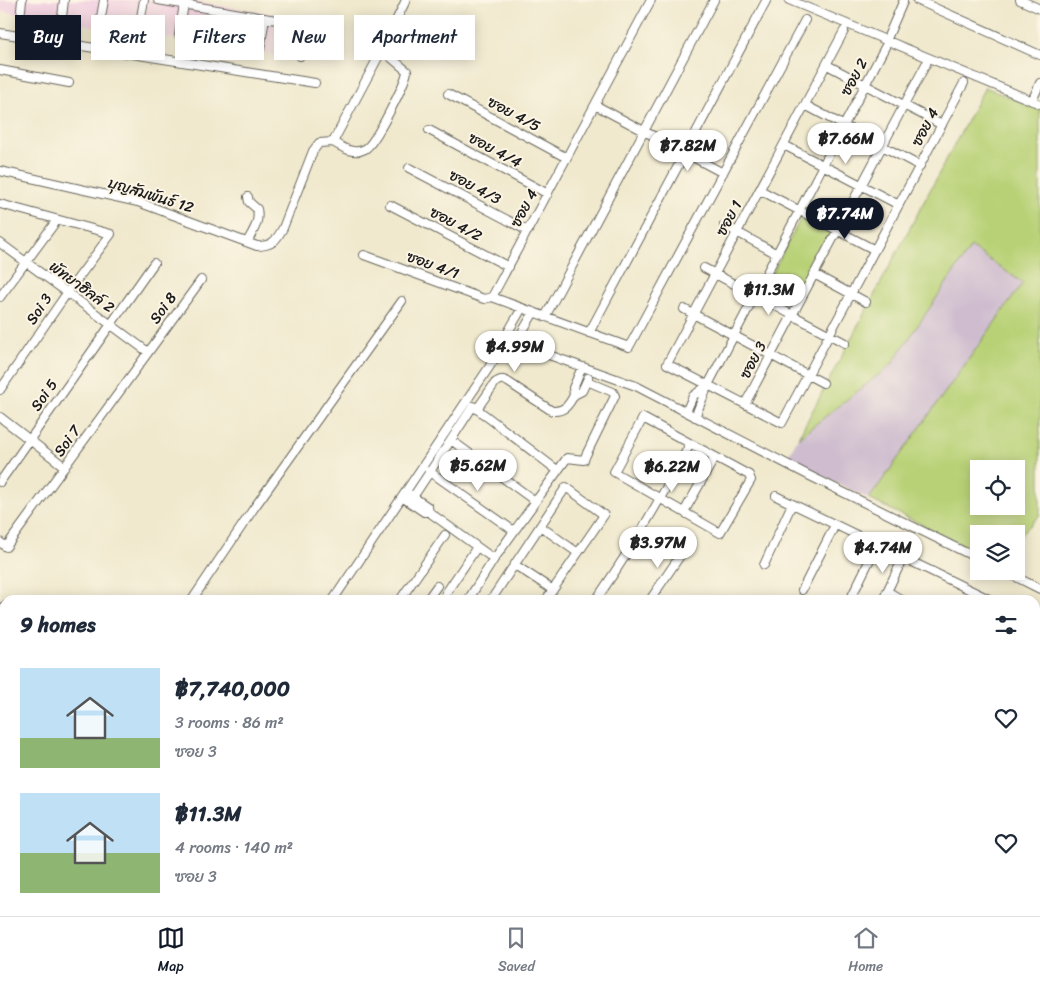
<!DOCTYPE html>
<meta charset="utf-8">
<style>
body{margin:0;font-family:Sriracha,"Playpen Sans Thai",sans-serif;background:#f6f6f7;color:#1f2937;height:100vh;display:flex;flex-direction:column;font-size:19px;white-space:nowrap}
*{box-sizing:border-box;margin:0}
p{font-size:16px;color:#747a83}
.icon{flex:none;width:28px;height:28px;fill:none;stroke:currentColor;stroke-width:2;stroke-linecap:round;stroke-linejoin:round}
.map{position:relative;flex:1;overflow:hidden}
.details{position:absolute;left:0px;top:595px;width:1040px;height:321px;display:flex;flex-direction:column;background:#fff;border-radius:15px 15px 0 0;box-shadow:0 2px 12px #0003}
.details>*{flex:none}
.banner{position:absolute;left:15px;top:15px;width:500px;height:45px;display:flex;gap:10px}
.fabs{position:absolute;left:970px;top:460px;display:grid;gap:10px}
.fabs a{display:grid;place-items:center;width:55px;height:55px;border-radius:0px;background:#fff;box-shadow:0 2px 12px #0003;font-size:25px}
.price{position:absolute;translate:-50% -42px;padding:0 11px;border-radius:18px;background:#fff;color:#222;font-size:16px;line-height:32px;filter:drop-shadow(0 1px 2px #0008)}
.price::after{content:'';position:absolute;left:50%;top:30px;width:15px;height:11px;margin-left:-8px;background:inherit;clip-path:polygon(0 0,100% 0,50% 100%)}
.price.on{background:#111827;color:#fff}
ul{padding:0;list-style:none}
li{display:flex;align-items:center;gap:15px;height:125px;padding:0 20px}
li span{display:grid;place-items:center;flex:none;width:140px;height:100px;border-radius:0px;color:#555}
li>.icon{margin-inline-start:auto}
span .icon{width:60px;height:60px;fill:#fffc;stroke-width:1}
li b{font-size:21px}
h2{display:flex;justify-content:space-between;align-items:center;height:60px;padding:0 20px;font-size:21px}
.chip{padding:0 18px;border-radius:0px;background:#fff;box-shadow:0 2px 12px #0003;font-size:18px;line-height:45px}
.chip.on{background:#111827;color:#fff}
.tab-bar{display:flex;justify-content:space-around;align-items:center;height:70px;border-top:1px solid #e0e1e3;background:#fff;font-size:14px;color:#747a83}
.tab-bar a{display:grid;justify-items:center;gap:2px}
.tab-bar .on{color:#111827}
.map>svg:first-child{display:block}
.built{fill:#f2cfe1}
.industrial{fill:#cfbdcf}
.green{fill:#b8d176;stroke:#6a7649;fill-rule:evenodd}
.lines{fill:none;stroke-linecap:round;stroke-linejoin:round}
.minor-casing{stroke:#66645a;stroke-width:10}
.minor{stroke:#fff;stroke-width:8}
.labels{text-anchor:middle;stroke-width:4;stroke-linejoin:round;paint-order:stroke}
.street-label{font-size:15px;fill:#1c1c1c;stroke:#fcf5e5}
</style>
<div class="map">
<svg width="1040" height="916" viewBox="0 0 1040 916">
<rect width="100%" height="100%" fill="#fcf5e5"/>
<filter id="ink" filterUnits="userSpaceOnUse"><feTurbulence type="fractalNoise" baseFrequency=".02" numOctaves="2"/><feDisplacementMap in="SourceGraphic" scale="10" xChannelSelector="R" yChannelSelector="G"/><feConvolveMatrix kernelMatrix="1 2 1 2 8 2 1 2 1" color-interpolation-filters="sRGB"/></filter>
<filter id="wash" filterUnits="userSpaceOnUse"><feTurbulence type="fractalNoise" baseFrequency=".0096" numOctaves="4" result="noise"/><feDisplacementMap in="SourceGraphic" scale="20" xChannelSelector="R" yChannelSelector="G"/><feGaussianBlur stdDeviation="1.12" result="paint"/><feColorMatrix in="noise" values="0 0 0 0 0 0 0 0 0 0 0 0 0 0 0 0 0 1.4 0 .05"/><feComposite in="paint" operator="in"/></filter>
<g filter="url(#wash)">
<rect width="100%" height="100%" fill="#f0e9ce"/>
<path class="built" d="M0,0H185L340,25L330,64L0,11Z"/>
<path class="industrial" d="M970,247L1023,283L869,499L787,458L798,438L891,365Z"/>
<path class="green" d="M985,87L1040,110V515L1016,540V534H979V553L869,499L1023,283L971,247L891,365L798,438ZM979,469H1016V506H979Z
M802,216L834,233L802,292L771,275Z"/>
</g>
<g filter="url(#ink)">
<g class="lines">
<defs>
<path id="minor" d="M158,0L306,25L300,56
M789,0L1040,104
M917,0L1040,55
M1020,0L1040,9
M21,10L22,0
M62,17L64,0
M100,23L104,0
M139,29L144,0
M844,31L667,364L782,423L964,83
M0,33L315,83
M179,35L184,4
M886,41L903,2
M220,42L225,11
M260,49L265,18
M827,65L942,125
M0,70L69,83
M448,94L567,158
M1032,101L1040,83
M595,105L723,173
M805,105L920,166
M429,130L548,194
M333,142C343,148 354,155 365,149C375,144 406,82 407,71L382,50
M784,145L899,205
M409,168L528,231
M0,171L138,202L257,246C272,246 276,241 283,228L313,151L319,143L333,142L382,50L406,0
M760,190L875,250
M0,204L111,234L67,293L0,390
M390,205L509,267
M724,225L777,254
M247,242C253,231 260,222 257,209L249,202L248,197
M0,243L148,352
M364,255L484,299L492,297
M704,268L845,343
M814,274L866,302
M0,297L57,220
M492,297L629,347L805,20
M492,297L651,0
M522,308L504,339L636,386L808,475L979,559
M684,309L823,383
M545,317L714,0
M589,333L766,1
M582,367L573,388L574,395L582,391L588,378
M745,404L926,64
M477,409L495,383C500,379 503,379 508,382L552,411C564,412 569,405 574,395
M686,412L693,396L708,385
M0,417L65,467
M695,417L708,385L885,47
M643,418L749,475L751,480L720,533L614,472Z
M451,440L473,406L557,470
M429,471L514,531
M0,482L154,263
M409,494L428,507L429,512
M776,496L991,600
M402,497L424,512H429L494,559L567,458L584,460L586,455L615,396L613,392L587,381
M413,497L451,440L535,501
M684,512L715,457
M540,526L578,553
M0,542L6,547L201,280
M515,565L553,590
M764,565L792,504
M1004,571L1040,589
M802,590L835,525
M887,591L902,600
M192,600L254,508L402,301
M333,600L500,351L515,344L534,312
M400,600L445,535
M427,600L437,586
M449,600L445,596L446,593L477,547
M468,600L494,559
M491,600L566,487L604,515L546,600
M596,600C631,549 662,498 690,444
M650,600L684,550
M850,600L877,545
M883,600L903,558
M0,615L4,606
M1035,621L1040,624
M1035,690L1040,693
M0,708L5,698
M0,717L5,720
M1035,718L1040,710
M1035,731L1040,723
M1035,742L1040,745
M0,767L5,770
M1035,793L1040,797
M0,817L5,820
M0,877L5,868
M76,911L83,916
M196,911L203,916
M482,911L491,916
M740,911L747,916
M819,911L826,916
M898,911L905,916
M8,915L9,916
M121,916L124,911
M225,916L229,911
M277,916L280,911
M331,916L334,911
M386,916L389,911
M438,916L441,911
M536,916L539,911
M593,916L596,911
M652,916L655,911
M790,916L793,911
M911,916L915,911"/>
</defs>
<use href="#minor" class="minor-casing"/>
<use href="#minor" class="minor"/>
</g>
</g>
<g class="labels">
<g class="street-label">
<text transform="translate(854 77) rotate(-62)" y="5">ซอย 2</text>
<text transform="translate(514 114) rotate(28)" y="5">ซอย 4/5</text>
<text transform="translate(925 127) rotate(-62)" y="5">ซอย 4</text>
<text transform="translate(495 150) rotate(28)" y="5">ซอย 4/4</text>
<text transform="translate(475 187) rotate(28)" y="5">ซอย 4/3</text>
<text transform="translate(151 195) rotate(17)" y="5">บุญสัมพันธ์ 12</text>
<text transform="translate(524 208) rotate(-62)" y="5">ซอย 4</text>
<text transform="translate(729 218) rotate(-62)" y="5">ซอย 1</text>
<text transform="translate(456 224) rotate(28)" y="5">ซอย 4/2</text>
<text transform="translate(433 265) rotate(20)" y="5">ซอย 4/1</text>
<text transform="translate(82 287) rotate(36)" y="5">พัทยาฮิลล์ 2</text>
<text transform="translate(163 308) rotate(-54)" y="5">Soi 8</text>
<text transform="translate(39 309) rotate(-56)" y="5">Soi 3</text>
<text transform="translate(753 360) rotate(-62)" y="5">ซอย 3</text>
<text transform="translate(44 395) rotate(-55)" y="5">Soi 5</text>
<text transform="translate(67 441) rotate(-54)" y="5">Soi 7</text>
</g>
</g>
</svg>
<div class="fabs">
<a><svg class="icon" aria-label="locate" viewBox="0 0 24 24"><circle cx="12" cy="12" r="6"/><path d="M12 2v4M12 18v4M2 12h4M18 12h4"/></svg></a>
<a><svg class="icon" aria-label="layers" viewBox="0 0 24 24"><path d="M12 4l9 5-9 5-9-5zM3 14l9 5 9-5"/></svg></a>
</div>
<b class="price" style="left:846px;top:165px">฿7.66M</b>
<b class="price" style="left:688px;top:172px">฿7.82M</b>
<b class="price on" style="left:845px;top:240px">฿7.74M</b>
<b class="price" style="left:769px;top:316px">฿11.3M</b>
<b class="price" style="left:515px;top:373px">฿4.99M</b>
<b class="price" style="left:478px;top:492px">฿5.62M</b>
<b class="price" style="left:672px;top:493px">฿6.22M</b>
<b class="price" style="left:658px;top:569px">฿3.97M</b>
<b class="price" style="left:883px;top:574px">฿4.74M</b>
<div class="banner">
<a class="chip on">Buy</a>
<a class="chip">Rent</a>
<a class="chip">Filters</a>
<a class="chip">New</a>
<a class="chip">Apartment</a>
</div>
<section class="details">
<h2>9 homes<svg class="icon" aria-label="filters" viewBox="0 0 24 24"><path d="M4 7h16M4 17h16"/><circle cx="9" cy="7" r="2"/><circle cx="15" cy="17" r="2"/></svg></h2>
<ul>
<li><span style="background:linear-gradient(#bfe0f5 70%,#8fb573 0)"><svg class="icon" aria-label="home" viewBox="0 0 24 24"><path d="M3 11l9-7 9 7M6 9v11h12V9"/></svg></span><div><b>฿7,740,000</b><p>3 rooms · 86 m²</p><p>ซอย 3</p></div><svg class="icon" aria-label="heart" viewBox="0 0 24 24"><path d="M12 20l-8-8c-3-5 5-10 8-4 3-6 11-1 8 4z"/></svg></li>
<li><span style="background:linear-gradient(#bfe0f5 60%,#8fb573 0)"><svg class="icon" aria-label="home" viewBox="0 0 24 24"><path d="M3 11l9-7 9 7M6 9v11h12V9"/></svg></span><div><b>฿11.3M</b><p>4 rooms · 140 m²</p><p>ซอย 3</p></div><svg class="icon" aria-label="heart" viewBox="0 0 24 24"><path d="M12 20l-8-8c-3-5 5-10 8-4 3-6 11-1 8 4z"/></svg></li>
</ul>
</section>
</div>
<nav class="tab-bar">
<a class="on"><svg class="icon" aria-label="map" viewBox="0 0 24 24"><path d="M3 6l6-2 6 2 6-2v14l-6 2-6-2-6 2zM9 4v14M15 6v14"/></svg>Map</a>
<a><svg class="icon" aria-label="saved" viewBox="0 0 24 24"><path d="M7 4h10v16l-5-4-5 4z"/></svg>Saved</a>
<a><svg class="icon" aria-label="home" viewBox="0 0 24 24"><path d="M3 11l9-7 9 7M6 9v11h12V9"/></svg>Home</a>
</nav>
